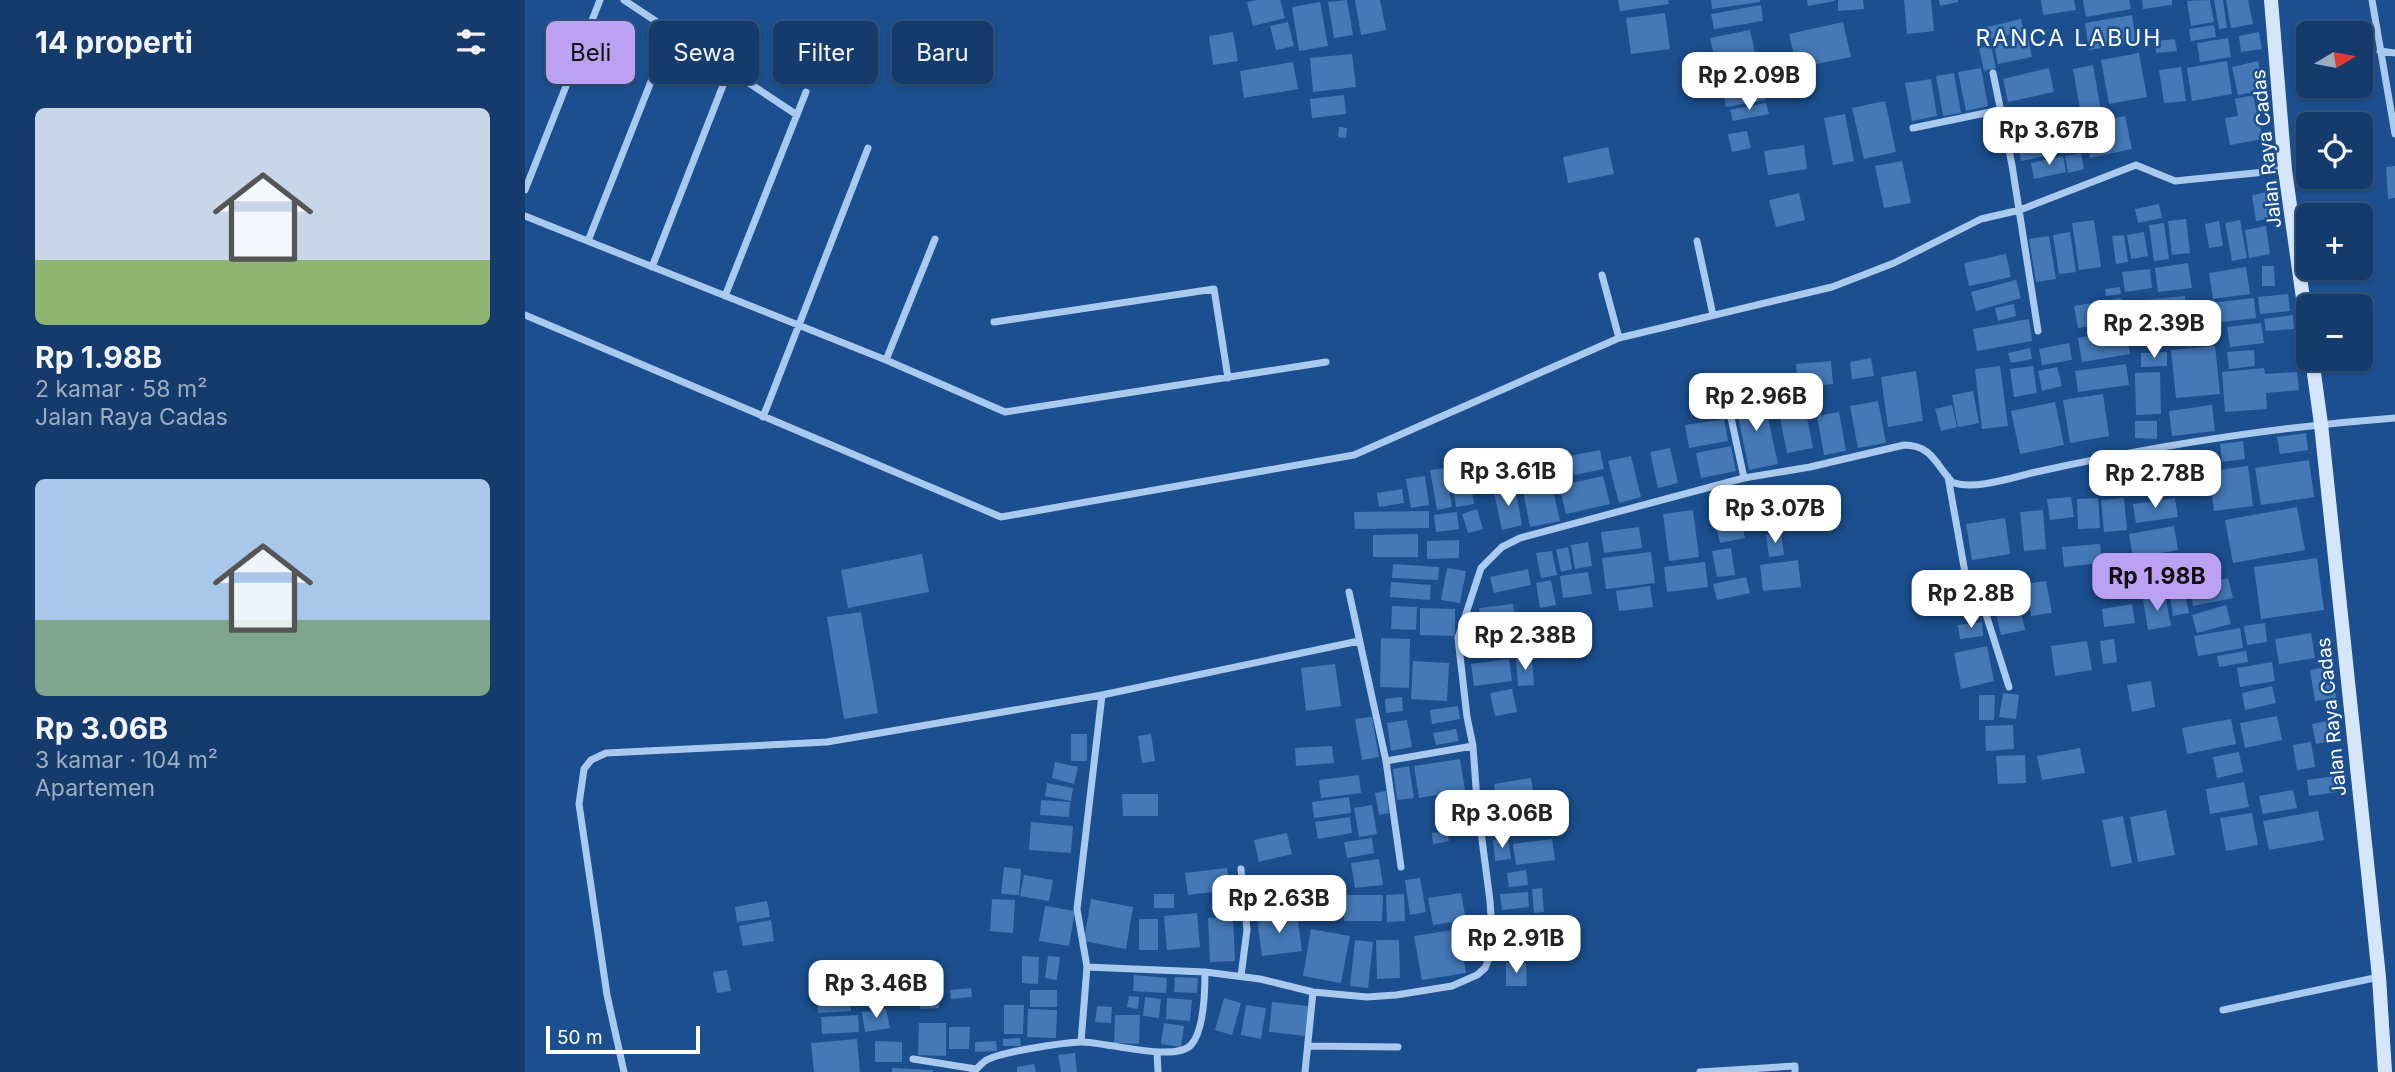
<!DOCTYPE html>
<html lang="id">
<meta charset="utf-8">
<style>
body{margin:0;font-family:Inter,sans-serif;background:#1d4271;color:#f1f3f6;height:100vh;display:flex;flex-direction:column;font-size:26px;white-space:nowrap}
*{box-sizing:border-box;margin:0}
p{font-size:23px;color:#9dadc1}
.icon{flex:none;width:38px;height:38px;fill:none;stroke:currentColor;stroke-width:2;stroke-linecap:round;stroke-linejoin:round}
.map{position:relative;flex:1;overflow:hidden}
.details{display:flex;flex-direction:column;background:#143b6b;width:525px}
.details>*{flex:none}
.top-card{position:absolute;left:21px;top:21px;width:665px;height:63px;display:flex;gap:14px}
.needle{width:46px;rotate:80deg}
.tools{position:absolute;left:1771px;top:21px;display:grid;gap:14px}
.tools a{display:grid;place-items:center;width:77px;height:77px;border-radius:10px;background:#143b6b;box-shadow:0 2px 5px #0004,0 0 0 2px #33557e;font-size:35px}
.scale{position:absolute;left:21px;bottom:18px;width:154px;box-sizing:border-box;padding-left:7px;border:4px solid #fff;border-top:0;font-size:19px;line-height:24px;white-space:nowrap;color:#fff;-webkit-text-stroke:5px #1b4f8f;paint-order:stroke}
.price{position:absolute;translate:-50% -60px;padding:0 16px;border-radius:14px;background:#fff;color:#222;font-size:23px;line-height:46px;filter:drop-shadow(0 2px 4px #0008)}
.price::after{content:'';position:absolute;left:50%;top:42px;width:21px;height:16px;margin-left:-10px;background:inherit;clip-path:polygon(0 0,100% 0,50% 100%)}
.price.on{background:#bca0f2;color:#111}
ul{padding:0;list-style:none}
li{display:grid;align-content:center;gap:14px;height:371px;padding:0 35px}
li span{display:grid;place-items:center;height:217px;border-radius:10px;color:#555}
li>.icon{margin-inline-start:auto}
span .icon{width:126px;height:126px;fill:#fffc;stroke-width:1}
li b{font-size:30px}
h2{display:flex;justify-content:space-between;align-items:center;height:84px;padding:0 35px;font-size:30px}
.tag{padding:0 24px;border-radius:10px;background:#143b6b;box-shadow:0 2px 5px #0004,0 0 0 2px #33557e;font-size:24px;line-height:63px}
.tag.on{background:#bca0f2;color:#111}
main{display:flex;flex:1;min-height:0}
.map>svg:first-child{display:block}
.building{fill:#4478b7}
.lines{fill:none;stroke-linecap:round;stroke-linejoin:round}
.street{stroke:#a9c9ee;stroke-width:7}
.secondary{stroke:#d6e6fa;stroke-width:14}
.labels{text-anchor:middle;stroke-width:5;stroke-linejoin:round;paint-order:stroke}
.street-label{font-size:19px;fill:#fff;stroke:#1b4f8f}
.quarter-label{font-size:23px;letter-spacing:2px;fill:#fff;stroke:#1b4f8f}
</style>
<main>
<section class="details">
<h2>14 properti<svg class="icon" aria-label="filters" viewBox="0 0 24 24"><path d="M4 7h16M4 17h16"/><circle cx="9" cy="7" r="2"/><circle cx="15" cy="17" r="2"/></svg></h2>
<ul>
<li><span style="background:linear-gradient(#c9d6e8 70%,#8fb573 0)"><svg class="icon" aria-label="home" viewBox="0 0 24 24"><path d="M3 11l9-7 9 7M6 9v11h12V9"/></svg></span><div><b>Rp 1.98B</b><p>2 kamar · 58 m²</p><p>Jalan Raya Cadas</p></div></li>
<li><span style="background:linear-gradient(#a9c7e8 65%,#7fa58c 0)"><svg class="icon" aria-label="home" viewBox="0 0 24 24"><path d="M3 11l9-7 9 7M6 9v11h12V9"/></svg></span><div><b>Rp 3.06B</b><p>3 kamar · 104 m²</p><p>Apartemen</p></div></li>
</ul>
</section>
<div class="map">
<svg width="1870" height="1072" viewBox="0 0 1870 1072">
<rect width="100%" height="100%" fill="#1b4f8f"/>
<path class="building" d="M732,0H755L760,18L728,26L722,2Z
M822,0L828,35L809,38L803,2Z
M830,0H855L861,30L836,35Z
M1093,0H1143L1144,4L1095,11Z
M1186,0H1235V2L1187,9Z
M1282,0H1310V1L1283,6Z
M1313,0H1338L1339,9L1313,11Z
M1379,0H1406L1409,31L1382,34Z
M1414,0H1433V2L1415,6Z
M1516,0H1549L1551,10L1518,15Z
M1558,0H1604L1606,9L1561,17Z
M1617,0H1647V5L1618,9Z
M1685,0L1689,22L1666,26L1662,1Z
M1689,0H1698L1702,28L1694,29Z
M1701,0H1723L1728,24L1706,28Z
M795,2L803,46L774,51L767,7Z
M1236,5L1238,21L1189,29L1186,14Z
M1140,13L1145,49L1106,54L1101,18Z
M1607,15L1611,42L1564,50L1560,23Z
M1496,19L1499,32L1464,39L1462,27Z
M763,22L769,46L751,50L745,26Z
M1318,22L1326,57L1272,68L1264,34Z
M1689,25L1691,37L1666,41L1664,29Z
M1225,30L1230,53L1190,61L1185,38Z
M708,32L713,61L688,65L684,36Z
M1734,32L1737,49L1716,52L1714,36Z
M1503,37L1507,57L1473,64L1469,44Z
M1703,38L1706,57L1675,62L1672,43Z
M1650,39L1652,51L1631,53L1630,41Z
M1466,46L1471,68L1459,71L1454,48Z
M1614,53L1622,97L1584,104L1576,60Z
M827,54L831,87L788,92L785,58Z
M1230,56L1234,77L1197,84L1193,63Z
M1702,61L1707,94L1667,101L1662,68Z
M1733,61L1739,90L1713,95L1707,67Z
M768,62L773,89L719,98L715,71Z
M1568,65L1576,111L1556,114L1548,69Z
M1656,67L1661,101L1639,103L1634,70Z
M1456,68L1463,106L1441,111L1433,72Z
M1524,68L1529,92L1483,102L1478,79Z
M1429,73L1436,113L1418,116L1411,76Z
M1406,79L1412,116L1387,121L1380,83Z
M1236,80L1240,100L1201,107L1197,87Z
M819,95L821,114L787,118L785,99Z
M1728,95L1738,139L1705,145L1700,118L1713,116L1710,99Z
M1360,101L1371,152L1339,159L1327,108Z
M1241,103L1244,114L1208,121L1205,110Z
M1530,108L1534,127L1489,135L1486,117Z
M1320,114L1329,161L1308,165L1299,118Z
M1600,116L1607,149L1565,158L1558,125Z
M814,127L822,128L821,138L813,137Z
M1222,131L1226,148L1207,152L1203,134Z
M1533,138L1536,153L1496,161L1493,145Z
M1279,145L1282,169L1243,175L1239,151Z
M1083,147L1089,174L1043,183L1038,157Z
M1556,153L1559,169L1543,173L1540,156Z
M1538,156L1541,172L1509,179L1506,163Z
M1377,161L1386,203L1359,208L1350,166Z
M1870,166V198L1863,199L1861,167Z
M1743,192L1748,218L1731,221L1727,195Z
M1274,193L1280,220L1251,227L1244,200Z
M1634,204L1637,218L1613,223L1610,209Z
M1661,219L1665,253L1647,255L1643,221Z
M1569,220L1576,267L1554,270L1547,223Z
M1715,220L1722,258L1707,261L1700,223Z
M1694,221L1698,246L1684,248L1680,224Z
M1639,223L1644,259L1629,261L1624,225Z
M1741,226L1745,254L1724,258L1720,230Z
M1545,232L1551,272L1534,274L1528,235Z
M1619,232L1623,256L1606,259L1602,235Z
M1599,235L1603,262L1591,264L1587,236Z
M1524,236L1531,279L1511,282L1504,239Z
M1481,254L1486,277L1444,286L1439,263Z
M1663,263L1667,288L1633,292L1630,268Z
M1737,266H1749L1750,286H1737Z
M1721,267L1725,294L1688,299L1684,273Z
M1625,269L1627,288L1600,292L1597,272Z
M1491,280L1496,298L1451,311L1446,292Z
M1595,287L1596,294L1581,296L1580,289Z
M1763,294L1765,311L1735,314L1733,297Z
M1660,296L1661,314L1619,318L1618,300Z
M1596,298L1600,320L1553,328L1549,306Z
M1729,298L1731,318L1687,323L1685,303Z
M1489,304L1491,316L1473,321L1470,308Z
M1768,315L1769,329L1741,331L1739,319Z
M1661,317L1664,341L1622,346L1619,322Z
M1504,319L1507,341L1452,351L1448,329Z
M1736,323L1739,343L1705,347L1702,327Z
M1601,330L1605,354L1557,362L1553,338Z
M1544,343L1547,360L1517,365L1514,349Z
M1690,346L1695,394L1651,398L1646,350Z
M1505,348L1507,359L1486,363L1483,353Z
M1729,350L1730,366L1704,369L1702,352Z
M1642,352V366L1616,367V353Z
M1346,358L1349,376L1327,379L1325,362Z
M1306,361L1308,384L1273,388L1271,364Z
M1601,364L1604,385L1553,392L1550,371Z
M1475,366L1483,426L1457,429L1450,369Z
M1508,366L1512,393L1489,397L1485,369Z
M1532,367L1537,386L1517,391L1513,371Z
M1739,368L1740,374L1772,372L1774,390L1741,393L1742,409L1700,412L1697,372Z
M1391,371L1398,421L1363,427L1356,377Z
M1635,372L1636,414L1611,415L1610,373Z
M1448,391L1454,423L1433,427L1427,395Z
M1578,394L1584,436L1545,443L1538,400Z
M1238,395L1253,464L1224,470L1210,401Z
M1191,396L1194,410L1177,413L1175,400Z
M1353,401L1361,443L1333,448L1325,406Z
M1530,402L1539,445L1495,454L1486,411Z
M1427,405L1432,427L1416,431L1410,409Z
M1687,405L1690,431L1647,436L1644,411Z
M1280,407L1288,448L1262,453L1254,412Z
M1314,412L1321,451L1299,455L1292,416Z
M1199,419L1203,441L1164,448L1160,425Z
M1610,421H1632V439L1610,438Z
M1781,433L1783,450L1755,454L1752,437Z
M1718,441L1720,459L1697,462L1695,444Z
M1206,446L1211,471L1176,478L1171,453Z
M1145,448L1153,483L1133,488L1125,452Z
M1075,450L1079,469L1049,475L1045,456Z
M942,452L949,504L931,507L924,455Z
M1106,456L1116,497L1094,503L1083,461Z
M1784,460L1789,497L1736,505L1730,468Z
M1723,466L1728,506L1689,511L1684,471Z
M921,468L927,507L912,510L905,470Z
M1647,470L1650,490L1609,495L1607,475Z
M900,476L904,505L886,508L881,479Z
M1078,476L1085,504L1041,514L1034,486Z
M1026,481L1035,521L1005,527L997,486Z
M990,487L997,525L977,530L969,492Z
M877,489L879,503L854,507L852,493Z
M1251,497L1256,527L1236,530L1231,500Z
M1546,497L1549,517L1525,520L1522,499Z
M1573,498L1575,528L1553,529L1552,499Z
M1599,498L1602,530L1579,532L1576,500Z
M1650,498L1653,517L1611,523L1608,504Z
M1772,507L1780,550L1708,563L1700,520Z
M952,509L958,529L943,533L937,514Z
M1168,510L1174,557L1144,561L1138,514Z
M1518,510L1521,549L1499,551L1495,512Z
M904,511V528L830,529L829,512Z
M932,512L934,529L911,532L909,515Z
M1480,518L1485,554L1447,560L1441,524Z
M1216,520L1220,538L1195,543L1191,526Z
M1649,526L1653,550L1608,558L1604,534Z
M1114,527L1117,548L1079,553L1076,532Z
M1256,533L1259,555L1244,557L1241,535Z
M893,534V557H848V535Z
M934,540V558L902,559V541Z
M1063,542L1067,566L1050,569L1046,545Z
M1575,544L1577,563L1539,567L1537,547Z
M1043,547L1047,569L1036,572L1031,550Z
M1206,548L1210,575L1192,577L1187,551Z
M1027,551L1032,575L1016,578L1011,553Z
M1126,552L1130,583L1081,589L1077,558Z
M397,554L404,592L323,608L316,570Z
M1650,556L1656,586L1614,594L1609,564Z
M1792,558L1799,610L1736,619L1729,567Z
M1273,560L1276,587L1238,591L1235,565Z
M1180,562L1183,587L1142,592L1139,567Z
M1598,562L1603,594L1588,597L1583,565Z
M868,564L914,567L913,580L867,578Z
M922,568L941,571L935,603L916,600Z
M1003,569L1006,585L969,593L965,577Z
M1063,572L1067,594L1038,598L1035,576Z
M1221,577L1225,593L1192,600L1188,584Z
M1703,578L1708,598L1668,606L1664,587Z
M1026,580L1031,605L1015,608L1011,583Z
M1521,581L1527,613L1506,616L1501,584Z
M866,582L906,585L905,600L865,597Z
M1125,586L1128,607L1094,611L1091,591Z
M1490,587L1500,630L1476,635L1466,593Z
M1660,594L1664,613L1648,616L1645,596Z
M1640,595L1646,626L1623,630L1618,599Z
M988,604L991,624L957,628L954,608Z
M1607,604L1610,623L1579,627L1577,609Z
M1701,605L1706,624L1672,633L1667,615Z
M867,606L892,607L891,630L866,629Z
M895,608L930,609V636L895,635Z
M336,612L353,713L319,719L302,617Z
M1457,622L1458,636L1435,639L1433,625Z
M1740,623L1742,642L1722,645L1719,626Z
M1715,628L1718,648L1673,656L1669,636Z
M1786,633L1790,658L1754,664L1750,639Z
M856,638L885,639L884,688L855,687Z
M1589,639L1592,662L1578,664L1575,641Z
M1562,641L1567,670L1530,676L1526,646Z
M1462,646L1469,681L1436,689L1429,653Z
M1721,651L1723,662L1694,667L1692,656Z
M1007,658L1009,685L993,686L991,659Z
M984,659L987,681L949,686L946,664Z
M888,661L924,663L922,701L886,699Z
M1747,662L1750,681L1715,687L1712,668Z
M810,664L816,706L781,711L776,668Z
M1806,666L1811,698L1790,701L1785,670Z
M1626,681L1630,707L1607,712L1602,685Z
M1747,686L1751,703L1720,710L1717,693Z
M987,689L992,712L970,716L965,693Z
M1478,693L1494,695L1491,719L1474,717Z
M1454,695H1470L1469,720H1454Z
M877,697L878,711L861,713L860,699Z
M933,706L935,719L907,724L905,710Z
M1752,716L1757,740L1720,748L1715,723Z
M847,717L854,757L837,760L830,719Z
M1706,719L1711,744L1662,754L1657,728Z
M1812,719L1816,739L1791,744L1787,724Z
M882,720L887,747L866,751L862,723Z
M1488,725L1489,749L1461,751L1460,726Z
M931,729L934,741L911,745L908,733Z
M546,734H562V761H546Z
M626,734L630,761L617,763L613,736Z
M1786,742L1790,767L1772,770L1768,745Z
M807,746L809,763L771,766L770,748Z
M1555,748L1560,773L1517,780L1512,756Z
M1714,752L1718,772L1692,778L1688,757Z
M1500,755L1501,783L1473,784L1471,756Z
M935,759L940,790L894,798L889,766Z
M530,762L553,767L549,784L527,778Z
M884,766L889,798L872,800L868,769Z
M834,775L836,793L796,798L794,780Z
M1810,776L1812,792L1784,796L1782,780Z
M1006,778L1009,797L972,803L969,784Z
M1719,782L1724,807L1685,814L1681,789Z
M522,783L548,788L546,801L520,796Z
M1768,790L1772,808L1738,814L1734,796Z
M861,791L864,813L854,815L850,793Z
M597,794H633V816H598Z
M824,797L826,813L789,818L787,802Z
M516,800L545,802L544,817L515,815Z
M1006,803L1011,825L975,832L970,809Z
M847,805L852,834L834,837L829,808Z
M1641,810L1650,855L1613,862L1605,817Z
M1793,811L1799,840L1744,850L1738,821Z
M1727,813L1733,845L1701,851L1695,818Z
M1598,816L1607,863L1586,867L1577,820Z
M825,817L827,833L793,839L790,822Z
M506,822L548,826L546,853L504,850Z
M922,831L924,841L908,844L907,833Z
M762,833L767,854L734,862L729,840Z
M847,838L849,853L822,858L819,842Z
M983,838L986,859L970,861L968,840Z
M1027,839L1030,860L991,865L988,844Z
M854,859L858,885L830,888L826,863Z
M479,867L496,869L494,895L476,894Z
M702,868L705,890L663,895L660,873Z
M1001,870L1003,885L984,887L982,873Z
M499,875L528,880L524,901L495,896Z
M895,878L901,912L885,915L880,880Z
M1017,888L1019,912L1009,913L1007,889Z
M1003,892L1004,907L977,910L975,894Z
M936,893L941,920L908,925L903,898Z
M629,894H649V908H629Z
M879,894L880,921L862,922L861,895Z
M819,895H858L857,921H819Z
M467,899L490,900L488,933L465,931Z
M566,899L608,907L601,949L559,941Z
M242,901L245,917L212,922L210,907Z
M520,906L550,911L544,946L514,941Z
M672,913L675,947L642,950L639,916Z
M772,914L777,951L737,956L732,919Z
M708,917L710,961L685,962L683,918Z
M614,919H633V950H614Z
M1007,919L1009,942L976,944L974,921Z
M246,920L249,941L218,946L214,926Z
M1012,924H1024V943H1012Z
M786,929L825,936L816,983L778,976Z
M934,929L941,973L897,980L889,936Z
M830,940L848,942L843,988L825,986Z
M851,940H874L875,978L852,979Z
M979,949L999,951V958L978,956Z
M497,956L514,957L513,984L497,983Z
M523,956L535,957L532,980L520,978Z
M981,963H1001L1002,986H981Z
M202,970L206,991L192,993L188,972Z
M609,975L642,978L641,993L608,991Z
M650,977L673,978L672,993L649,992Z
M412,981L414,1008L395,1009L393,983Z
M446,988L447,997L426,999L425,990Z
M325,989L326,1011L293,1013L292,991Z
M505,990H532V1007H505Z
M604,996L614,997L613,1009L602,1007Z
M620,997L636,999L634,1018L618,1016Z
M642,998L667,1000L665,1021L641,1019Z
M699,998L716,1003L707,1035L690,1030Z
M747,1002L783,1006L780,1036L744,1032Z
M479,1005H499L498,1034H479Z
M721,1005L741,1008L736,1039L716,1035Z
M572,1006L587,1007L586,1023L570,1022Z
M361,1009L365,1028L340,1032L337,1012Z
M503,1009L532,1010L531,1038L502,1037Z
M333,1015L334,1032L297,1034L296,1017Z
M590,1015H615L614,1044L589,1043Z
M394,1023H421V1056L393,1055Z
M639,1023L659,1026L656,1047L636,1044Z
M424,1027H445L444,1049H424Z
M495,1038L496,1046H478V1039Z
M332,1039L335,1072H289L286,1043Z
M350,1041L377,1042V1062H350Z
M471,1041L472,1051L450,1052V1042Z
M550,1053L552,1072H536L533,1055Z
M509,1064L511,1072H492V1067Z
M367,1068L408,1070V1072H367Z"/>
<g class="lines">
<path class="street" d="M99,0L272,115
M1847,0L1870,134
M1855,51L1870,53
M1468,73L1487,165L1513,331
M1388,128L1475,110
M0,190L75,0
M0,216L361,360L480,412L801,362
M63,241L146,31
M1172,241L1188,315
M127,267L204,70
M1077,275L1094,338
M200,296L281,92
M0,315L476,517L829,455L1094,338L1307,287L1369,263L1456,219L1495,210L1611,165L1650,181L1760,170
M469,322L689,289L703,378
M361,360L410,239
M1205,413L1219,478
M238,417L343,148
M1423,477L1441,578L1459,608L1484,687
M824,592L861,761L948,746
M861,761L876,867
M562,967L680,972
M716,976L722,930L716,869
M1698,1010L1854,977
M556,1042L562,967L552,909L577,695L834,641
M783,1046L873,1047
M632,1052L633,1072
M388,1059L451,1069
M99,1072L82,995L54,804L59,769L66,760L81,753L302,742L577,695
M448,1072C452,1069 456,1064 460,1061C473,1052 537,1043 555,1042C578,1041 649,1063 666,1045C679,1031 680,990 680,972L735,979L788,992L842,997L871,995L927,986L952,975L960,968L965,956L967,932L965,901L952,801L948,746L942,717L933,638L956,568L977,547L995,538L1219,478L1285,467L1379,445C1407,445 1411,465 1427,482C1448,491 1489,477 1511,472C1629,446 1749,427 1870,418
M780,1072L788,992
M1175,1072L1270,1066V1072"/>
<path class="secondary" d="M1746,0L1760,170L1783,334
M1787,359L1796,424L1854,977L1860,1072"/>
</g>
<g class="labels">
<g class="street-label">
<text transform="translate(1741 149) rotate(-96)" y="7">Jalan Raya Cadas</text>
<text transform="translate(1806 717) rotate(-96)" y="7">Jalan Raya Cadas</text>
</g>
<g class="quarter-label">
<text x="1544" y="46">RANCA LABUH</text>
</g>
</g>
</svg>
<div class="tools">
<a><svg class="needle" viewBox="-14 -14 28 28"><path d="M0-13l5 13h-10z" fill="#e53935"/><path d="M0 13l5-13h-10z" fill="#9dadc1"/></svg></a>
<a><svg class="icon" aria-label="locate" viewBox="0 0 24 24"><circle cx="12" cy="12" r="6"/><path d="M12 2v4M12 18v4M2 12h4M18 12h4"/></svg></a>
<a>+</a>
<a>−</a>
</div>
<div class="scale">50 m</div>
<b class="price" style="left:1224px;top:112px">Rp 2.09B</b>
<b class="price" style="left:1524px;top:167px">Rp 3.67B</b>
<b class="price" style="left:1629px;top:360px">Rp 2.39B</b>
<b class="price" style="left:1231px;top:433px">Rp 2.96B</b>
<b class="price" style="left:983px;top:508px">Rp 3.61B</b>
<b class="price" style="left:1630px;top:510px">Rp 2.78B</b>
<b class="price" style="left:1250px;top:545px">Rp 3.07B</b>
<b class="price on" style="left:1632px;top:613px">Rp 1.98B</b>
<b class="price" style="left:1446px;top:630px">Rp 2.8B</b>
<b class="price" style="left:1000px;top:672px">Rp 2.38B</b>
<b class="price" style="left:977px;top:850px">Rp 3.06B</b>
<b class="price" style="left:754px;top:935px">Rp 2.63B</b>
<b class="price" style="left:991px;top:975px">Rp 2.91B</b>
<b class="price" style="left:351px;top:1020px">Rp 3.46B</b>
<div class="top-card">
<a class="tag on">Beli</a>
<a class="tag">Sewa</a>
<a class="tag">Filter</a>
<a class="tag">Baru</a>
</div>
</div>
</main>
